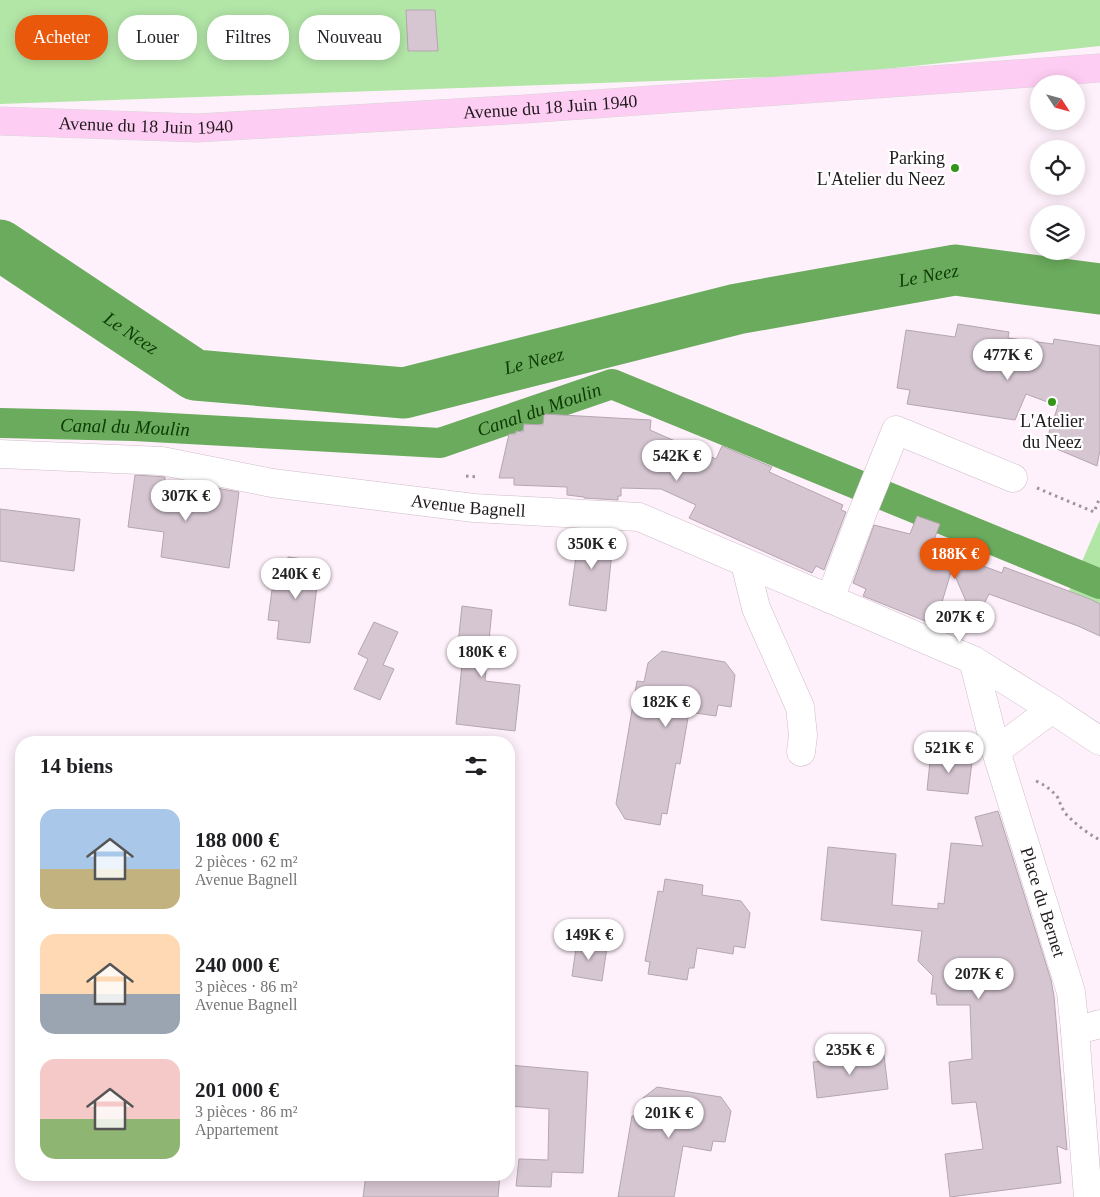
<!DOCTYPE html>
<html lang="fr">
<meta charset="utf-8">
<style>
body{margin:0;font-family:Georgia,serif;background:#f6f6f6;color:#202124;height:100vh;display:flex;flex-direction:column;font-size:19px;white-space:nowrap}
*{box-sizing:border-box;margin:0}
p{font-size:16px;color:#757577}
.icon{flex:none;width:28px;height:28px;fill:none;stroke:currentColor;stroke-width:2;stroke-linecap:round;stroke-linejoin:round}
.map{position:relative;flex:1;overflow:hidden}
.details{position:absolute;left:15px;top:736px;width:500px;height:445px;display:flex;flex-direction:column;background:#fff;border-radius:20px;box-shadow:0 2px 12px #0003}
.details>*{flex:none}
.guide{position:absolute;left:15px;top:15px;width:500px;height:45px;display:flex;gap:10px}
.needle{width:32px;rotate:126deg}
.buttons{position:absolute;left:1030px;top:75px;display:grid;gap:10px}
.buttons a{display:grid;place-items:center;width:55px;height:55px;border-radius:50%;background:#fff;box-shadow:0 2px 12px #0003;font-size:25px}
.price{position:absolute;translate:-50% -42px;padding:0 11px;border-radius:18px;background:#fff;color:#222;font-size:16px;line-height:32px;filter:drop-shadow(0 1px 2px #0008)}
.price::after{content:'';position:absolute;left:50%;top:30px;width:15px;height:11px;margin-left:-8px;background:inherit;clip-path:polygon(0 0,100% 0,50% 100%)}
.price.current{background:#ea580c;color:#fff}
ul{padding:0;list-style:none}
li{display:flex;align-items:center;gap:15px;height:125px;padding:0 25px}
li span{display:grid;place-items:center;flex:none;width:140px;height:100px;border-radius:15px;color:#555}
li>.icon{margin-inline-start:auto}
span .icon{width:60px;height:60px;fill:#fffc;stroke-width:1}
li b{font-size:21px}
h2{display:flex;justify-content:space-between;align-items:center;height:60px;padding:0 25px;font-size:21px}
.chip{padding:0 18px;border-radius:20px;background:#fff;box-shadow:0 2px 12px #0003;font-size:18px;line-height:45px}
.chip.current{background:#ea580c;color:#fff}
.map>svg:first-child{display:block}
.green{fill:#b2e6a7}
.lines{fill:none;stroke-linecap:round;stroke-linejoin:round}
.canal{stroke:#6aab5d;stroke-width:30}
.river{stroke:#6aab5d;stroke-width:51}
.building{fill:#d6c6d2;stroke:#b5a5b0}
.minor-casing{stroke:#ccbcc8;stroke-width:29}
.major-casing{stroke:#d7d6d6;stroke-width:29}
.path{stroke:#9e949b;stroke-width:3;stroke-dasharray:2.5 4;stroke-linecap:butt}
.minor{stroke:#fff;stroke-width:28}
.major{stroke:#fecdf3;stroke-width:28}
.poi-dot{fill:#339619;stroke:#fff;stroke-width:2}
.labels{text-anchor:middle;stroke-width:4.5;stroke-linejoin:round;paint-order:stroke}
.street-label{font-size:18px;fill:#201a1e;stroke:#fff}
.poi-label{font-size:18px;fill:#201a1e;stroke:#fff;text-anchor:end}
.water-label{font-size:19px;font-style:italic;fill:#0c3a02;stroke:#fff}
</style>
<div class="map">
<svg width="1100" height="1197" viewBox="0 0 1100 1197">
<rect width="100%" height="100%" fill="#fff1fb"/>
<path class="green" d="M0,0H1100V46L830,75L0,104Z
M1100,520V604L1069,591Z"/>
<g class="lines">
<path class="canal" id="s1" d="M0,423L134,426L440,443L612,384L1100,584"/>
<path class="river" id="s2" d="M0,245L195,375L404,393L737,309L955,270L1100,289"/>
</g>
<path class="building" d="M406,10H435L438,51H408Z
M958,324L1009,332L1008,338L1053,344L1054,339L1100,346V450L1097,466L1045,444L1058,406L1026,394L1015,420L907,404L910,390L897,388L906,330L955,337Z
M544,414L651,420L650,430L716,459L722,446L772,467L769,472L843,505L841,510L846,512L824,570L816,566L812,573L689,518L696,505L661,489L621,488V496H618V500L584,498V497L567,495V487L514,485V478H499L509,434H516V431L523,432L524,424L543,425Z
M135,475L165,477L164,492L215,501L216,488L239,492L229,568L161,557L164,532L128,527Z
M0,509L80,519L74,571L0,561Z
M917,516L940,524L934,540L959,546L956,556L1002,573L1004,567L1090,599L1100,604V636L1078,626L989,594L975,622L952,569L935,625L863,596L866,589L853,583L874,525L910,534Z
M580,529L614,531L606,611L569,605Z
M288,557L320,561L310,643L277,639L279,621L268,620L272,590H276L280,576L285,577Z
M462,606L492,610L485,681L520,685L515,731L456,724L464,645L458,644Z
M374,622L398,632L383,665L394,669L380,700L354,689L368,659L358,654Z
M662,651L725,662L735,675L731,707L718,705L716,716L689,712L680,764L676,763L667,814L662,813L660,825L625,819L616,804L637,681L644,682L648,663Z
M931,752L962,756L961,760L972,762L968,794L927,790Z
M998,811L1051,980L1054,996L1067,1150L1057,1146L1061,1183L950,1197L945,1154L983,1149L976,1102L952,1104L949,1062L972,1059L970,1005H937L936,994H931L933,976L918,961L922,931L821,920L828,847L896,854L892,905L938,909V903L944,904L951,843L983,846L975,817Z
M665,879L703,885L702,895L741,901L750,913L745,948L734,946L733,954L697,948L694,968H689L687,980L648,974L650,962L645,961L658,891L663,892Z
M577,941L607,947L602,981L572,976Z
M884,1055L888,1089L817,1098L813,1062Z
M509,1065L588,1072L583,1173L552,1172L551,1187L516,1186L519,1159L548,1160L549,1109L509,1106Z
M657,1087L721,1097L731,1111L725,1142L713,1141L711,1151L683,1146L674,1197H618L632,1116H639L643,1098Z
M366,1175H500L498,1197H363Z"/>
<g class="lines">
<defs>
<g id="minor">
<path id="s3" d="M0,454L162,461L272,483L474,508L639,517L973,660"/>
<path d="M745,563L756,608L800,707L803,735L801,752"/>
<path d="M830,599L862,514L896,430L1013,478"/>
<path id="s4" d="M1052,709L973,660L996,751L1071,992L1075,1031L1100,1024"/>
<path d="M996,751L1052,709L1100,741"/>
<path d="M1075,1031L1088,1197"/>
</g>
<g id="major">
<path id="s5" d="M0,121L197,128L525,109L1100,68"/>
</g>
</defs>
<use href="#minor" class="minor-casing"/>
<use href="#major" class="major-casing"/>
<path class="path" d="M466,476L478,477
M1037,488L1094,512L1100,497
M1036,781C1045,785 1052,790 1058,798C1060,803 1062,808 1065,813C1075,824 1087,833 1100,840"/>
<use href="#minor" class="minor"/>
<use href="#major" class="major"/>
</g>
<g class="poi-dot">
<circle cx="955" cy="168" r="5"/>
<circle cx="1052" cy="402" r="5"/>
</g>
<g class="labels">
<g class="street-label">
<text dy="6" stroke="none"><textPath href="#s5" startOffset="551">Avenue du 18 Juin 1940</textPath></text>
<text dy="6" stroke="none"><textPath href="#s5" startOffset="146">Avenue du 18 Juin 1940</textPath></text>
<text dy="6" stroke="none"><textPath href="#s3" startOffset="472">Avenue Bagnell</textPath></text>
<text dy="6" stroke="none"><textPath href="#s4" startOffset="345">Place du Bernet</textPath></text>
</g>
<g class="poi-label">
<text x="945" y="164">Parking<tspan x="945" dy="21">L'Atelier du Neez</tspan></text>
<text x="1052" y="427" text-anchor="middle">L'Atelier<tspan x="1052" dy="21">du Neez</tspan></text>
</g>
<g class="water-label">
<text dy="7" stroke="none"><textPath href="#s2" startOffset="982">Le Neez</textPath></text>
<text dy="7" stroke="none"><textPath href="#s2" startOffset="158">Le Neez</textPath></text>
<text dy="7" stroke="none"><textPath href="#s2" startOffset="578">Le Neez</textPath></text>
<text dy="7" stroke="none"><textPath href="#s1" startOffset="545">Canal du Moulin</textPath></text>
<text dy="7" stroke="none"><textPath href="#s1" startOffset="125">Canal du Moulin</textPath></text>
</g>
</g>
</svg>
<div class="buttons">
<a><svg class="needle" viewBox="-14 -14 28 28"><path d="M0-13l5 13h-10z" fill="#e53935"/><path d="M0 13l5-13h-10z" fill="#757577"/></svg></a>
<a><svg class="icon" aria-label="locate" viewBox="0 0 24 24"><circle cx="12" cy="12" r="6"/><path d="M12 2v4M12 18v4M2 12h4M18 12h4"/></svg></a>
<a><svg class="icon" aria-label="layers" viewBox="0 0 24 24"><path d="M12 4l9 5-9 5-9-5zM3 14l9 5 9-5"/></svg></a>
</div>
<b class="price" style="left:1008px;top:381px">477K €</b>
<b class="price" style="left:677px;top:482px">542K €</b>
<b class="price" style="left:186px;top:522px">307K €</b>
<b class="price" style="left:592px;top:570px">350K €</b>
<b class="price current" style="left:955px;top:580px">188K €</b>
<b class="price" style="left:296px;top:600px">240K €</b>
<b class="price" style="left:960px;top:643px">207K €</b>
<b class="price" style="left:482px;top:678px">180K €</b>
<b class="price" style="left:666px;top:728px">182K €</b>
<b class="price" style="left:949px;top:774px">521K €</b>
<b class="price" style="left:589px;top:961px">149K €</b>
<b class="price" style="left:979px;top:1000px">207K €</b>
<b class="price" style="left:850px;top:1076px">235K €</b>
<b class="price" style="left:669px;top:1139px">201K €</b>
<div class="guide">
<a class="chip current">Acheter</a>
<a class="chip">Louer</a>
<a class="chip">Filtres</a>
<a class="chip">Nouveau</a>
</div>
<section class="details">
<h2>14 biens<svg class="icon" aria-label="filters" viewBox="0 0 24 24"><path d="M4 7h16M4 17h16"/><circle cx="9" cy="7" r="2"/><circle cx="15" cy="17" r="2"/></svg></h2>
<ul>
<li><span style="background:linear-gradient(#a9c7e8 60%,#c2b280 0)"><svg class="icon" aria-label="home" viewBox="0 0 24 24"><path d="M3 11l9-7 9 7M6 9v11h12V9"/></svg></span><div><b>188 000 €</b><p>2 pièces · 62 m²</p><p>Avenue Bagnell</p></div></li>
<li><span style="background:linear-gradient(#ffd9b3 60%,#9aa5b1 0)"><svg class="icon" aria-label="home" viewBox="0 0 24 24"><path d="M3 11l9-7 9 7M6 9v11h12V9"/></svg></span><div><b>240 000 €</b><p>3 pièces · 86 m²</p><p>Avenue Bagnell</p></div></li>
<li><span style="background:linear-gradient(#f6c9c9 60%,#8fb573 0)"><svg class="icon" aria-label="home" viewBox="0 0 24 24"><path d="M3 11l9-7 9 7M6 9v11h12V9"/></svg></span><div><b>201 000 €</b><p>3 pièces · 86 m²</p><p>Appartement</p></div></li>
</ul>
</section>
</div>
